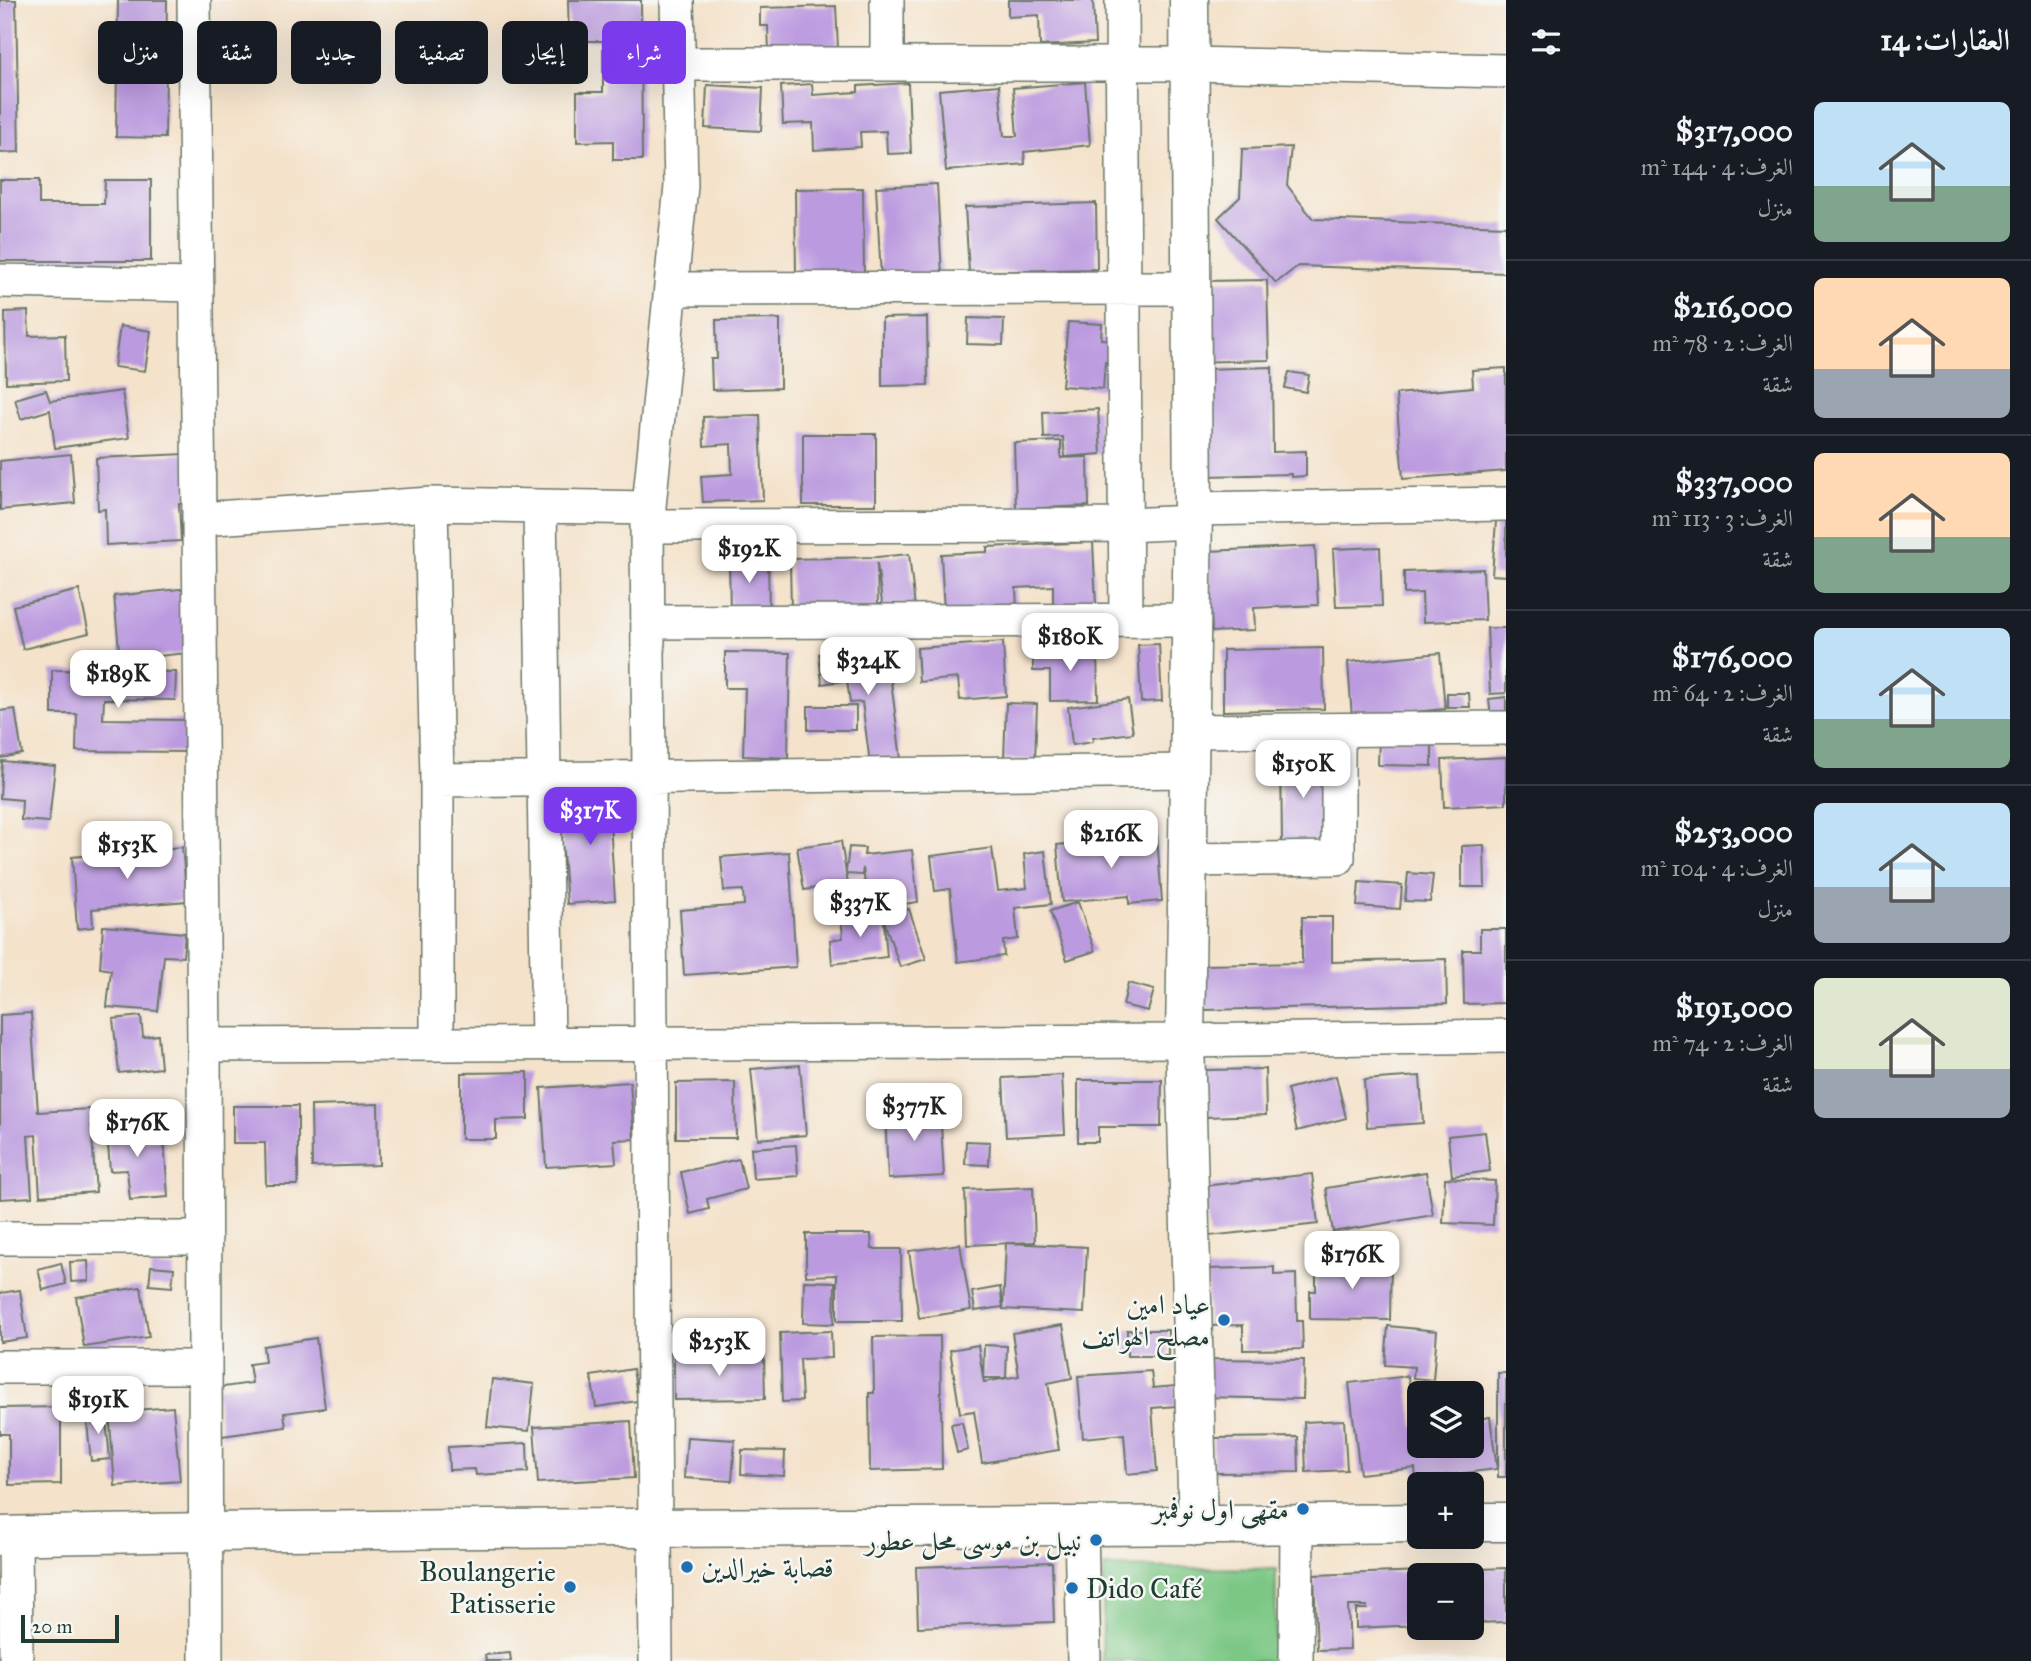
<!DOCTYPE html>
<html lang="ar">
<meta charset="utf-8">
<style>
body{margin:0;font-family:"IM FELL Great Primer",Amiri,serif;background:#20242c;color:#f1f3f6;direction:rtl;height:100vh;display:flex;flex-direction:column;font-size:26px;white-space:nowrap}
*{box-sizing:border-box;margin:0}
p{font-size:23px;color:#9ea1a6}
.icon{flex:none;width:38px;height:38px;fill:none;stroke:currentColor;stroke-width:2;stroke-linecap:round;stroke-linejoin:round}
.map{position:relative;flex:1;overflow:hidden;direction:ltr}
.sheet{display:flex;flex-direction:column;background:#171b24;width:525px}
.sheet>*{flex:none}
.hud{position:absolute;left:21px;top:21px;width:665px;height:63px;direction:rtl;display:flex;gap:14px}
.tools{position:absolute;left:1407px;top:1381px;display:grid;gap:14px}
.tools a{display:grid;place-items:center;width:77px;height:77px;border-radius:10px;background:#171b24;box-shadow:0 7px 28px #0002;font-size:35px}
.scale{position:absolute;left:21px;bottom:18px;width:98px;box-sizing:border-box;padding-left:7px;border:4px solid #1f3d34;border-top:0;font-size:19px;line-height:24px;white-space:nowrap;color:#1f3d34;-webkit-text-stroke:5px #f6f6f2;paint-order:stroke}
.price{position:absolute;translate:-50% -60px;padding:0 16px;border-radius:14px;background:#fff;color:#222;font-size:23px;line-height:46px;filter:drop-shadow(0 2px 4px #0008)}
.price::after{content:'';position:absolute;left:50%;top:42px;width:21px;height:16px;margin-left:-10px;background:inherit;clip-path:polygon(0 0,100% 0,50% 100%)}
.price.selected{background:#7c3aed;color:#fff}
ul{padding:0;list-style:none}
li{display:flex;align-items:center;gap:21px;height:175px;padding:0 21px}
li+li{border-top:2px solid #363941}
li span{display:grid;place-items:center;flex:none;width:196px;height:140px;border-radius:10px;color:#555}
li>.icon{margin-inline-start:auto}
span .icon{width:84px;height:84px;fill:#fffc;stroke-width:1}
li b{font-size:30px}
h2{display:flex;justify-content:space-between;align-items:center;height:84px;padding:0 21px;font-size:30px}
.tag{padding:0 24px;border-radius:10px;background:#171b24;box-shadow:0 7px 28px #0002;font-size:24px;line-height:63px}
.tag.selected{background:#7c3aed;color:#fff}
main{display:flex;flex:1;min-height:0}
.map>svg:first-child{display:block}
.green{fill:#7bc785;stroke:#4d825c;stroke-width:2}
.building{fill:#bb9adf}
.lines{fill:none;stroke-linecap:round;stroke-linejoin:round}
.street-casing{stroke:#6a7768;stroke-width:36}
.secondary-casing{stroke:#6a7768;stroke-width:41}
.primary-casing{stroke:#6a7768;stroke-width:41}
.street{stroke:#fff;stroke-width:33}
.secondary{stroke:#fff;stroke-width:38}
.primary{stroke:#fff;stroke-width:38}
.poi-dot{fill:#1f6fb2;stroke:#f6f6f2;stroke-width:2.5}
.labels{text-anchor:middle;stroke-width:5;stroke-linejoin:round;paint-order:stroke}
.poi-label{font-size:28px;fill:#1f3d34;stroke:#f6f6f2;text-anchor:end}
</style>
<main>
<section class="sheet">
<h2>العقارات: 14<svg class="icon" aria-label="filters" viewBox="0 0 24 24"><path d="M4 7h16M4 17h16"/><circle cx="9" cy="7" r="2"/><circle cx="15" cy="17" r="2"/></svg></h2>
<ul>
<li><span style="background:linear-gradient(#bfe0f5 60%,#7fa58c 0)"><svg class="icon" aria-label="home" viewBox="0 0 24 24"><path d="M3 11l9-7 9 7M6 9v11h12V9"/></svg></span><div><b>$317,000</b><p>الغرف: 4 · 144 m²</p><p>منزل</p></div></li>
<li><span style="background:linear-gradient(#ffd9b3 65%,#9aa5b1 0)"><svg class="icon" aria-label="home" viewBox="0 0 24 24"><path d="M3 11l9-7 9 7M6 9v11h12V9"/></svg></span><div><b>$216,000</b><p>الغرف: 2 · 78 m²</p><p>شقة</p></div></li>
<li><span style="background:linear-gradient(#ffd9b3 60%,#7fa58c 0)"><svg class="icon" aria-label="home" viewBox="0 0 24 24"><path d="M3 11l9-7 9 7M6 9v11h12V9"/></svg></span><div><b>$337,000</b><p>الغرف: 3 · 113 m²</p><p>شقة</p></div></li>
<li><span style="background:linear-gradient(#bfe0f5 65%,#7fa58c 0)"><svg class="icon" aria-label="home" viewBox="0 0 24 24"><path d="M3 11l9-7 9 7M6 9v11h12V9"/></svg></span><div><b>$176,000</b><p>الغرف: 2 · 64 m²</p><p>شقة</p></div></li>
<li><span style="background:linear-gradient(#bfe0f5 60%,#9aa5b1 0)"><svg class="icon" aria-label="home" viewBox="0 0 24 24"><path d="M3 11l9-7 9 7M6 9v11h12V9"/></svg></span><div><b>$253,000</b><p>الغرف: 4 · 104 m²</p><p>منزل</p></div></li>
<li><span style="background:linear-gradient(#dfe7d0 65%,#9aa5b1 0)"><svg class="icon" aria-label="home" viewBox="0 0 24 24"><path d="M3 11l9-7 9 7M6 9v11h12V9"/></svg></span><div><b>$191,000</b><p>الغرف: 2 · 74 m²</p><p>شقة</p></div></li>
</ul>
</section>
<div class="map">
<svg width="1506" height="1661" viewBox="0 0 1506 1661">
<rect width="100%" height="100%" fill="#f6f6f2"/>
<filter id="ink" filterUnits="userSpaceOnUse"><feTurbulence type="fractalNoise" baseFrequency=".0143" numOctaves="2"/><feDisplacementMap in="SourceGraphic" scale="14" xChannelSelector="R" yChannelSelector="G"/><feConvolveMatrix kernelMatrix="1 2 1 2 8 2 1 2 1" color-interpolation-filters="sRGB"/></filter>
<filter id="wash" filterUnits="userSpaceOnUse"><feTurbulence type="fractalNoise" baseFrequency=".00686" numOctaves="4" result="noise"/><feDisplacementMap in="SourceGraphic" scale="28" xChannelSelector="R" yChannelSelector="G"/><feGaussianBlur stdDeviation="1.57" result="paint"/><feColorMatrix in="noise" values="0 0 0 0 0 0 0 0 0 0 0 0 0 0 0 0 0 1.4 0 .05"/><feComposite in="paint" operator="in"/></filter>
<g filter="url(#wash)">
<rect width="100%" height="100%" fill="#f4e2ca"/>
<path class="green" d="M1104,1567L1276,1569L1275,1661H1102Z"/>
<g id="blocks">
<path class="building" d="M0,0H16L19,152L0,153Z
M118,0H167L165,138L116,137Z
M568,0H641L642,160H613V141L577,142V92H603V41H569Z
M1008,0H1093L1095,43L1040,46L1039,15L1008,17Z
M836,6L838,49L769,51L768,26H760V8Z
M1085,82L1090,145L1024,152L1025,164L946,171L939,90L999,85L1004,136H1017L1013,88Z
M908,83L911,153L887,154L886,131L860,132L861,147L814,150L813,123L783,124L781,86L812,84L813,95L858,92V86Z
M707,85L763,88L761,131L705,128Z
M1291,147L1287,185L1313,219L1506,226V273L1298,266L1276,283L1218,218L1240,197L1242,149Z
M0,180H39V204H104L105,180H151V261H0Z
M937,184L942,275L881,278L876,187Z
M863,188L864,275L796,276L795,189Z
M1096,203L1097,269L969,272L965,207Z
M1267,280L1269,360L1192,362L1202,281Z
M28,311L29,336L65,335L66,381L6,383L5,312Z
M927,317L928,385L882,386V318Z
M968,318L1004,319L1003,345L967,344Z
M780,319V388L712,390L711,359H717L716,320Z
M1068,322L1102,324L1101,339L1120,340L1118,363L1105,362L1103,389L1062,386Z
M120,326L151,331L145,371L114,367Z
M1272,367L1273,452L1306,451V476L1291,477V474L1206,476L1204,369Z
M1506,368V471L1403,479L1396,394L1473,387L1472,370Z
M1289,372L1309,375L1306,392L1285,388Z
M46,390L50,401L122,391L129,438L55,448L50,410L21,419L15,399Z
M1098,409L1101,454L1065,457L1063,437L1044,438L1043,412Z
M760,415L763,500L703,502L701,476L732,474L731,444L704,446L703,417Z
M803,434H876V505H803Z
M1061,441V458L1088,457L1089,506L1016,509L1014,443Z
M71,454L75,503L0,510V461Z
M186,454L188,504H179L181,541L106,545L105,509L98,510L96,458Z
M1496,521H1506V576L1492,575Z
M1093,542L1096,605L1053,607V586L1016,588L1017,610L944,613L941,554L987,552V547Z
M1315,546L1318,605L1254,608L1255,630L1212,632L1208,551Z
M1380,547L1382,606L1336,607L1333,549Z
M909,554L915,607L883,611L877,563L878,609L791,611L790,559L877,557Z
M729,557H768L769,613L730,614Z
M1483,569L1485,620L1423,622L1422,593L1404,594V572Z
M189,588L196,652L120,660L114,596Z
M79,590L89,633L23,649L13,606Z
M1487,628H1506V693L1490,694Z
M1003,642L1006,696L960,700L958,678L919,682L917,648Z
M1159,644L1162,701L1141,702L1138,645Z
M1097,648L1098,700L1050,701V671H1033V650Z
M1323,648L1324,709L1223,711V650Z
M857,650V654L887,650L901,759L870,763L862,702L850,703L847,680L822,684L819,654Z
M725,652L790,653L788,758L743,756L745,688H725Z
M1440,653L1445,709L1352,718L1348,662Z
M52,670L176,672L175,700L104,699L103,719L187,720V752L76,751L77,714H52Z
M1447,693H1469L1470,707H1447Z
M1506,697V718L1491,719L1489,699Z
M1128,699L1133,733L1093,738V742L1072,745L1068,707Z
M1006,703L1037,704L1035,760L1004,759Z
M808,706H856V730H808Z
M15,709L22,754L0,758V711Z
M1379,736L1432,738V766L1378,765Z
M1324,756L1325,843L1282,844L1281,757Z
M1506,757V804L1444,807L1442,760Z
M2,761L55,766L49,822L21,820L22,800L0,798Z
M628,797L629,821L610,823L615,900L567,904L559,802Z
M1157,836L1162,901L1129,904V896L1062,902L1057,845Z
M841,841L846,873L849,847L865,848L864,855L912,850L918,902L868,909L863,868L862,875L846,874L848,883L804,890L797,847Z
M1484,845L1485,887H1462V846Z
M182,847L187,901L92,909L93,927L77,929L72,857Z
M992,848L998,891L1027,888L1024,854L1045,851L1051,904L1015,908L1018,939L1003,941L1004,956L958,962L950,889L935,891L931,856Z
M789,852L796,967L684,975L680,910L744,905L743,890L724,891L721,857Z
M1408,873L1433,875L1430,902L1405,901Z
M1359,882L1402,885L1400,909L1357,906Z
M1078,902L1095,951L1067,960L1050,911Z
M909,909L926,959L900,967L883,918Z
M883,911L887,957L832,964L830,940L843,938L841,916Z
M1302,917H1332V962L1446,959L1447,1004L1205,1010L1204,965L1302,963Z
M103,926L185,933L183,957L164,956L158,1011L107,1007L111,970L100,968Z
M1480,929H1506V1003L1464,1004L1463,950H1480Z
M1128,983L1154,990L1148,1011L1123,1005Z
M31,1013L38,1112L90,1109L96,1192L40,1196L36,1135L28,1136L32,1197L0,1199V1015Z
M141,1016L143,1037L158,1035L161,1068L119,1073L113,1019Z
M800,1065L806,1135L758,1139L751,1069Z
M1265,1069L1266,1115L1205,1117L1204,1070Z
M528,1072V1119L496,1120V1139H461V1073Z
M1062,1075L1065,1134L1006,1137L1003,1078Z
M1336,1076L1346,1118L1297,1131L1287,1089Z
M1420,1076L1423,1123L1367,1127L1364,1080Z
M1078,1080H1162L1161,1127H1098V1142H1078Z
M630,1082L634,1139L614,1140L616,1163L546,1167L541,1088Z
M735,1082L736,1138H676V1083Z
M378,1104L379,1165L312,1167L311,1106Z
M233,1106H298V1185H266L265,1143H233Z
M940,1107L944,1176L888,1179L885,1111Z
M138,1117L139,1141L164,1139L168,1197L130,1200L127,1170L110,1171L106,1119Z
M154,1118L179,1120L178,1137L152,1134Z
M1485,1132L1490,1171L1452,1176L1448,1136Z
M966,1141L990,1142L989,1165L965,1164Z
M796,1145L798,1176L753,1179L751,1148Z
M739,1159L746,1189L707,1199L709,1209L690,1214L681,1172Z
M1426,1172L1433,1215L1333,1232L1326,1188Z
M1312,1174L1318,1224L1209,1236L1203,1186Z
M1445,1178L1495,1181L1493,1225L1443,1223Z
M1033,1187L1035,1242L967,1245L965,1190Z
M806,1234H871L872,1249H901L902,1321H837V1275L806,1276Z
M1006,1243L1087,1247L1084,1313L1003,1309Z
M960,1244L971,1310L919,1318L909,1251Z
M1316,1260L1391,1261L1390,1320L1310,1319V1291H1316Z
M88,1261L89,1281L71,1282L70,1262Z
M61,1263L66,1284L43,1290L38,1269Z
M151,1266L174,1268L172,1287L149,1285Z
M1274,1267V1275L1296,1274L1297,1321H1302L1303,1349L1243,1350V1325L1208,1326L1207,1269Z
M804,1281L835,1282L834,1324L803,1323Z
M141,1287L149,1337L84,1347L76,1297Z
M1000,1287L1003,1307L975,1311L972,1292Z
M20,1290L27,1338L0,1342V1293Z
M1063,1325L1072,1378L1048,1383L1059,1450L982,1463L974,1411L960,1413L950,1350L978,1345L983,1377L984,1345L1007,1346L1006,1378H983L984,1382L1019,1376L1012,1333Z
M1388,1326L1437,1331L1433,1380L1413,1378L1414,1367L1385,1365Z
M1127,1330H1168V1356H1127Z
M831,1331L832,1358L800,1359L802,1401L782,1402L780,1333Z
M940,1336L942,1469L870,1471L869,1393H874L873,1337Z
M316,1338L325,1408L284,1413L286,1427L222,1436L216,1388L252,1383L249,1364L265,1362L263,1346Z
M764,1355L765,1399L674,1400V1356Z
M1198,1359L1304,1360L1303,1399L1197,1397Z
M633,1369L638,1401L596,1407L591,1376Z
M1151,1371L1153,1388L1175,1386L1176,1406L1152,1408L1157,1471L1127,1474L1124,1434L1083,1438L1078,1376Z
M1498,1373H1506V1477H1498Z
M1408,1376L1414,1427L1419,1426V1446H1472V1420L1490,1417L1497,1469L1416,1479L1415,1468L1360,1474L1349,1383Z
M492,1379L534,1384L529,1431L487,1427Z
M61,1407V1484L9,1485V1434H0V1408Z
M173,1407L180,1481L115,1486L109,1412Z
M105,1411L110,1459L91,1461L86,1413Z
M1344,1420L1347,1470L1306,1472L1304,1422Z
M631,1421L634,1478L538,1483L534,1427Z
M962,1422L968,1450L957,1453L951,1424Z
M687,1437L735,1440L732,1481L684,1478Z
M1298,1437L1299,1472L1213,1473V1438Z
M527,1443L528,1472L476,1475L475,1469L449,1470L448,1447Z
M742,1450L785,1451L784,1476L741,1474Z
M1052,1562L1054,1622L918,1627L916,1567Z
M1506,1568V1622L1472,1623V1575H1419V1625L1356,1628V1609H1367V1606H1348L1350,1649L1317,1650L1314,1575Z
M510,1653L511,1661H486L485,1655Z"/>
</g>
</g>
<g filter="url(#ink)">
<use href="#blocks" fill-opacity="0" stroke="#6a7768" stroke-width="2"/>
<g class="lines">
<defs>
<path id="street" d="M194,0L204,1045L206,1661
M887,0V64
M1122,0L1126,620
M679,64H1189L1506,71
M0,281L197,285
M671,289L1191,288
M431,504L437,780V1044
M540,506L548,1044
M1193,509L1506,504
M199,519L431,504L649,508
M647,526L1125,525L1193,522
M648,622L1191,620
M1190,731L1506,728
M437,780L1189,771
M1187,860L1338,858V730
M204,1045L1185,1041L1506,1036
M0,1238H205
M0,1367H205
M1081,1527L1084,1661
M15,1536L16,1661
M656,1661L647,526L681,186L677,0
M1296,1661L1297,1524"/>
<path id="secondary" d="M1189,0L1193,509L1185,1041L1198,1526"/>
<path id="primary" d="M1472,1522H1506
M0,1536C473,1525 946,1529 1419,1523"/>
</defs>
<use href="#street" class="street-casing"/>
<use href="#secondary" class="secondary-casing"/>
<use href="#primary" class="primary-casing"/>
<use href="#street" class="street"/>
<use href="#secondary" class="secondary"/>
<use href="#primary" class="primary"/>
</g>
</g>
<g class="poi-dot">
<circle cx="1224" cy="1320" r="7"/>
<circle cx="1303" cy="1509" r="7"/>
<circle cx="1096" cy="1540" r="7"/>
<circle cx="687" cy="1567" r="7"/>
<circle cx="570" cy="1587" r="7"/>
<circle cx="1072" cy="1588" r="7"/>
</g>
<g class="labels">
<g class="poi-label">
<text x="1210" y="1314">عياد امين<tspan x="1210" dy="32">مصلح الهواتف</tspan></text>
<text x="1289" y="1519">مقهى اول نوفمبر</text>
<text x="1082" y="1550">نبيل بن موسى محل عطور</text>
<text x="701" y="1577" text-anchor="start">قصابة خيرالدين</text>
<text x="556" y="1581">Boulangerie<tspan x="556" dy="32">Patisserie</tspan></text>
<text x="1086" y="1598" text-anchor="start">Dido Café</text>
</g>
</g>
</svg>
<div class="tools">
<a><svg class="icon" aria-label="layers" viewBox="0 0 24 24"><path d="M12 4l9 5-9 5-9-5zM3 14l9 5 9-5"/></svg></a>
<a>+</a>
<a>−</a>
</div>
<div class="scale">20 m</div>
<b class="price" style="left:749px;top:585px">$192K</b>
<b class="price" style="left:1070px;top:673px">$180K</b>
<b class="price" style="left:868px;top:697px">$324K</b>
<b class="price" style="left:118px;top:710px">$189K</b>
<b class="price" style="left:1303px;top:800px">$150K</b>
<b class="price selected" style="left:590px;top:847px">$317K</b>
<b class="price" style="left:1111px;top:870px">$216K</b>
<b class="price" style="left:127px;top:881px">$153K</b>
<b class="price" style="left:860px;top:939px">$337K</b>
<b class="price" style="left:914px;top:1143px">$377K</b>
<b class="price" style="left:137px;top:1159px">$176K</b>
<b class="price" style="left:1352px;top:1291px">$176K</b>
<b class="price" style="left:719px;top:1378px">$253K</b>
<b class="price" style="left:98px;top:1436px">$191K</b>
<div class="hud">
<a class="tag selected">شراء</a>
<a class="tag">إيجار</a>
<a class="tag">تصفية</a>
<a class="tag">جديد</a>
<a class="tag">شقة</a>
<a class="tag">منزل</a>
</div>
</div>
</main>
